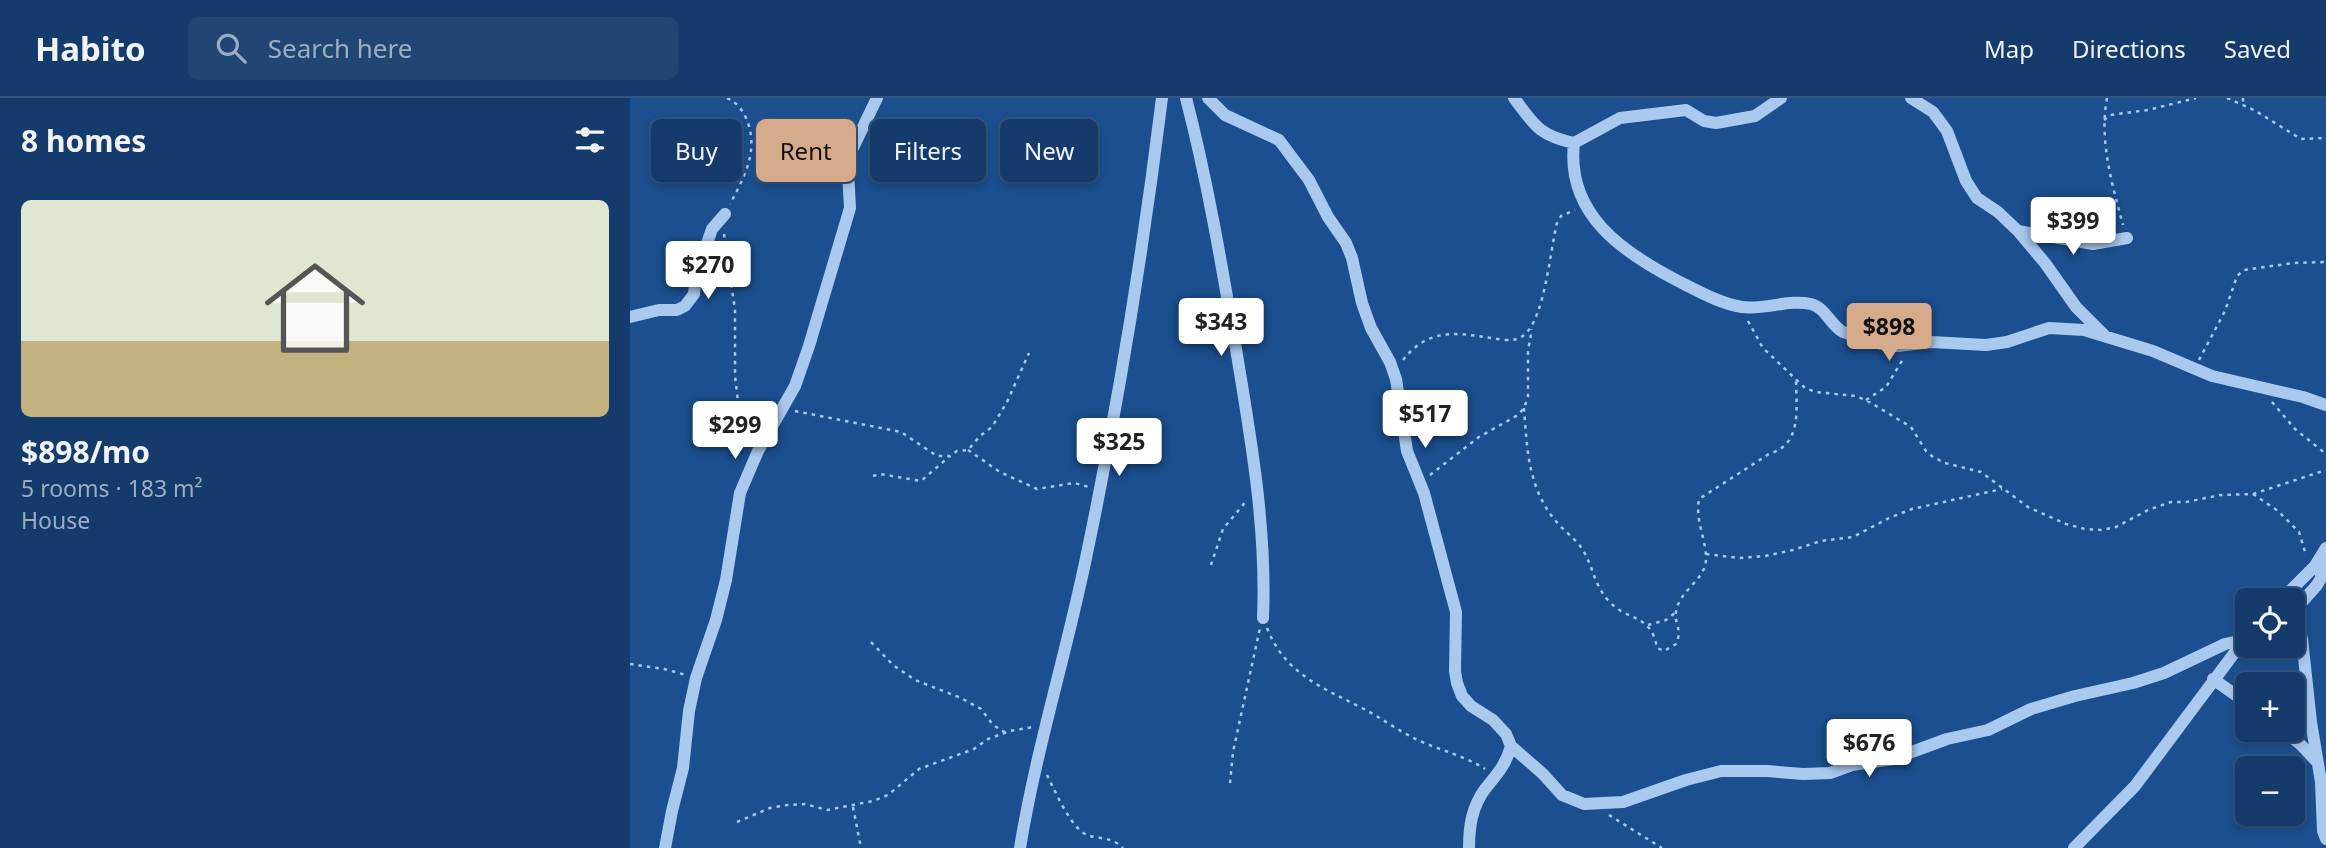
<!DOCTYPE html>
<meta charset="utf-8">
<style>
body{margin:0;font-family:"Noto Sans",sans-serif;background:#214673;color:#f1f3f6;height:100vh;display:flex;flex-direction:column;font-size:26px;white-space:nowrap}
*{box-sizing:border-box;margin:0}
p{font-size:23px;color:#9dadc1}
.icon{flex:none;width:38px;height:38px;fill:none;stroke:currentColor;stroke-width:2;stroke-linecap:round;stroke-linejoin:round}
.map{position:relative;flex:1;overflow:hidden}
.sheet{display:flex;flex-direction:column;background:#143b6b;width:630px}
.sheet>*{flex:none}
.top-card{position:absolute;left:21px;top:21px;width:665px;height:63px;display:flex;gap:14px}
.tools{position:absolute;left:1605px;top:490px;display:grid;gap:14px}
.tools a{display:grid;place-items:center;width:70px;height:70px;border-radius:10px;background:#143b6b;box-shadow:0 4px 10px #0003,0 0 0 2px #33557e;font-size:35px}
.price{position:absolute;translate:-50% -60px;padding:0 16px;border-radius:7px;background:#fff;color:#222;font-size:23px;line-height:46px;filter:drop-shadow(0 2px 4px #0008)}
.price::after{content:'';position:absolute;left:50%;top:42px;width:21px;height:16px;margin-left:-10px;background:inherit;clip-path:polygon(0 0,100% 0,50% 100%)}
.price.selected{background:#d6ab8b;color:#111}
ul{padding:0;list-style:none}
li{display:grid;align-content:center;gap:14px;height:371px;padding:0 21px}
li span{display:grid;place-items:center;height:217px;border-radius:10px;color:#555}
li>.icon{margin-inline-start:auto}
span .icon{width:126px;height:126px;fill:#fffc;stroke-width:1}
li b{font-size:30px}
h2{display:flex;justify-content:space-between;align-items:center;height:84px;padding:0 21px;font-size:30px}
.chip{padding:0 24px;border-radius:10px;background:#143b6b;box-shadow:0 4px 10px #0003,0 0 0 2px #33557e;font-size:24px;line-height:63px}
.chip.selected{background:#d6ab8b;color:#111}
header{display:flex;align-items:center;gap:42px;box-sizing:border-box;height:98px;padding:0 35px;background:#143b6b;border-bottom:2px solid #33557e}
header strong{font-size:33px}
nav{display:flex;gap:38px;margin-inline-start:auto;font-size:24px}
.search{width:490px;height:63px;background:#214673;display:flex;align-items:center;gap:18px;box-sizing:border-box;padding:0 24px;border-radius:10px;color:#9dadc1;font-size:26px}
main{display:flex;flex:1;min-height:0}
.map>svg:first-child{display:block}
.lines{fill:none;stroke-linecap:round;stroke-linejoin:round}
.path{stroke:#a9c9ee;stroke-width:2.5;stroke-dasharray:3.5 5;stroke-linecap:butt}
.minor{stroke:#a9c9ee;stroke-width:12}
</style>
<header>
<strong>Habito</strong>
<div class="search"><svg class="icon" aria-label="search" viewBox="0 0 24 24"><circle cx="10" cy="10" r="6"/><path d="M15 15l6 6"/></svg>Search here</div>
<nav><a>Map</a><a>Directions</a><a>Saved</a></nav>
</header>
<main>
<section class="sheet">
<h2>8 homes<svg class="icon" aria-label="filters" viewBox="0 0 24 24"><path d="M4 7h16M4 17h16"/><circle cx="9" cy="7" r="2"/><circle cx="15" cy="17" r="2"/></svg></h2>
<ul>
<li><span style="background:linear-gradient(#dfe7d0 65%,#c2b280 0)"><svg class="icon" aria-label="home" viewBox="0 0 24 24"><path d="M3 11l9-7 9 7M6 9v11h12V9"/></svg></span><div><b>$898/mo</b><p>5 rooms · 183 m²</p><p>House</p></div></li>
</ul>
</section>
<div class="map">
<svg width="1696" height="750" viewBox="0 0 1696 750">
<rect width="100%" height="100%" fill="#1b4f8f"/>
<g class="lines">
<path class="path" d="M97,0C106,4 112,11 116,20C130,51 114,80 100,106
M1477,0C1469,42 1482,86 1493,127
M1597,0L1624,12L1671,41L1696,40
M1613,0V7
M1474,22L1480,17L1518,12L1566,0
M94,136L105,212V278L110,321L117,348
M1118,223L1133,250L1175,290L1186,294L1225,298L1236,302L1281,329L1296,353L1303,359L1315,365L1351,374L1398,409L1436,426L1455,431L1472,432L1486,429L1518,412L1541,404H1556L1591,397L1623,396L1696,372
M773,262C802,225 835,237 875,242C883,242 889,242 895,236C915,218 920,153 927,125L931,118L945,112
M1569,262L1595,213L1607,178L1614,172L1663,165L1696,164
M1236,302L1256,289L1273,261
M1642,304L1665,331L1696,356
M894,310C897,351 898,388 924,421C932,431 943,439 950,448C962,463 963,485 977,501C997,525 1021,514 1027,550L1034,553L1046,546C1053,530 1044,527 1046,514C1049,492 1076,482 1076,461C1076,440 1065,423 1069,401L1139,356C1173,346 1166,310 1166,281
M165,313L271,334L307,358H320L327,353L338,352L350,338L362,329L377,304L399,255
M338,352L370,374L407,391L444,385L459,389
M800,377L849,339L888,317L894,310L898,299V252L902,231
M243,378L250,376L291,383L320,358
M1623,396L1648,413L1669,434L1676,457
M1076,456L1109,460L1135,458L1163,452L1191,443L1223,439L1259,420L1282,411L1372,391
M581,467L593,431L617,402
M1018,527L1036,522L1046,514
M637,530C655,576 693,590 734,611C753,621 770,634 790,643C812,653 835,658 855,671
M241,544L263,567L285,582L331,600L351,611L363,627L376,635
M0,566L34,571L56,577
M417,677C425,693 438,723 452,734C464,743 479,736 493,750
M600,685L603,654L630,530
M223,709L231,750
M979,717L1032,750
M107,724L140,710L157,707L175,706L197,712L243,703L258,697L289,671L344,651L358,641L380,633L403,629"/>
<path class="minor" d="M556,0C577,81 591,163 605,245C620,335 637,429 633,520
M578,0L595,17L649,42L679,82L698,119L716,145L722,160L732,205L741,230L760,264L766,281L777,353L794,395L826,514L825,573L827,585L832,598L841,608L863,622L876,636L881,648C876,667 867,676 855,691C842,709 839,728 839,750
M884,0C905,28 909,37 944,45L990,20L1056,12L1074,23L1086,25L1125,18L1151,0
M1281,0L1303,14L1317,33L1336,83L1347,100L1368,114L1388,133L1415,165L1446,209L1474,237
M944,45C936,116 992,154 1048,183C1068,193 1091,206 1112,209C1136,212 1158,201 1181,206C1196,210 1200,227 1213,234L1258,248H1268L1301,244L1356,247L1377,244L1419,230L1454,232L1523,253L1582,278L1673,299L1696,307
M1388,133L1463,146L1497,140
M0,219L29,212H47L55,208L64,196L66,177L82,131L95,116
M1691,458V480L1687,487L1672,504L1666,517L1672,541L1681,624L1691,684L1693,733L1696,741
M1651,502L1685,468L1696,450
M1583,581L1617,605
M1653,632L1671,647L1688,665
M881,648L913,676L932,697L954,706L993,704L1056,682L1091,673H1137L1173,676L1200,675L1222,667L1263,661L1317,641L1358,632L1401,611L1445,598L1503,585L1534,575L1595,546L1613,542
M35,750L42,713L53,670L59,613L66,580L86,522L96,482L110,395L128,353L165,288L179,248L220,110L218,73L222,52L247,0
M390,750C406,652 436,557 456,460C488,308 513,154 532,0
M1444,750L1505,688L1614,542"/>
</g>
</svg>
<div class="tools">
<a><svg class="icon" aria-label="locate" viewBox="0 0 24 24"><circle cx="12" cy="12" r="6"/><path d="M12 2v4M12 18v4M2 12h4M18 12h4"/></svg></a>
<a>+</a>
<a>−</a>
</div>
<b class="price" style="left:1443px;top:159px">$399</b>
<b class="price" style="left:78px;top:203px">$270</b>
<b class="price" style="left:591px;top:260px">$343</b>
<b class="price selected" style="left:1259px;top:265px">$898</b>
<b class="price" style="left:795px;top:352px">$517</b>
<b class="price" style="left:105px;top:363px">$299</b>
<b class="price" style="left:489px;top:380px">$325</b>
<b class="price" style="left:1239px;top:681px">$676</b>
<div class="top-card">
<a class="chip">Buy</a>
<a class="chip selected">Rent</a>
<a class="chip">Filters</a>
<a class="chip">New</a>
</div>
</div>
</main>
